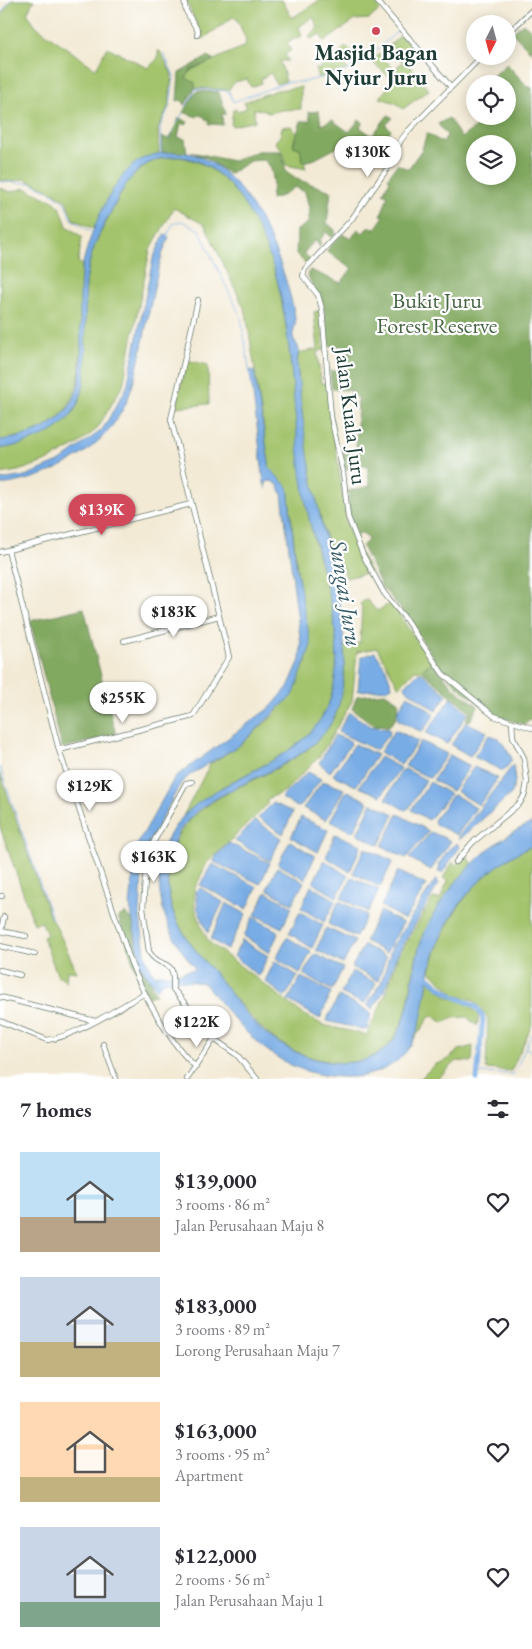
<!DOCTYPE html>
<meta charset="utf-8">
<style>
body{margin:0;font-family:"EB Garamond",serif;background:#f7f7f7;color:#2b2b33;height:100vh;display:flex;flex-direction:column;font-size:19px;white-space:nowrap}
*{box-sizing:border-box;margin:0}
p{font-size:16px;color:#7c7c81}
.icon{flex:none;width:28px;height:28px;fill:none;stroke:currentColor;stroke-width:2;stroke-linecap:round;stroke-linejoin:round}
.map{position:relative;height:1079px;overflow:hidden}
.panel{display:flex;flex-direction:column;background:#fff;flex:1}
.panel>*{flex:none}
.needle{width:32px;rotate:186deg}
.fabs{position:absolute;left:466px;top:15px;display:grid;gap:10px}
.fabs a{display:grid;place-items:center;width:50px;height:50px;border-radius:50%;background:#fff;box-shadow:0 2px 12px #0003;font-size:25px}
.price{position:absolute;translate:-50% -42px;padding:0 11px;border-radius:18px;background:#fff;color:#222;font-size:16px;line-height:32px;filter:drop-shadow(0 1px 2px #0008)}
.price::after{content:'';position:absolute;left:50%;top:30px;width:15px;height:11px;margin-left:-8px;background:inherit;clip-path:polygon(0 0,100% 0,50% 100%)}
.price.current{background:#d1495b;color:#fff}
ul{padding:0;list-style:none}
li{display:flex;align-items:center;gap:15px;height:125px;padding:0 20px}
li span{display:grid;place-items:center;flex:none;width:140px;height:100px;border-radius:0px;color:#555}
li>.icon{margin-inline-start:auto}
span .icon{width:60px;height:60px;fill:#fffc;stroke-width:1}
li b{font-size:21px}
h2{display:flex;justify-content:space-between;align-items:center;height:60px;padding:0 20px;font-size:21px}
.map>svg:first-child{display:block}
.green{fill:#a3c36c;stroke:#618050}
.forest{fill:#82a960;stroke:#50734a;fill-rule:evenodd}
.water{fill:#78ace5;stroke:#4c748c}
.lines{fill:none;stroke-linecap:round;stroke-linejoin:round}
.stream{stroke:#78ace5;stroke-width:1}
.river{stroke:#78ace5;stroke-width:5}
.minor-casing{stroke:#697a6c;stroke-width:6}
.minor{stroke:#fff;stroke-width:4.5}
.poi-dot{fill:#d1495b;stroke:#fff;stroke-width:2}
.labels{text-anchor:middle;stroke-width:4.5;stroke-linejoin:round;paint-order:stroke}
.poi-label{font-size:22px;font-weight:bold;fill:#1f3d34;stroke:#fff}
.park-label{font-size:22px;fill:#476545;stroke:#fff}
.street-label{font-size:22px;fill:#1f3d34;stroke:#fff}
.water-label{font-size:24px;font-style:italic;fill:#3a5e69;stroke:#fff}
</style>
<div class="map">
<svg width="532" height="1079" viewBox="0 0 532 1079">
<rect width="100%" height="100%" fill="#fff"/>
<filter id="ink" filterUnits="userSpaceOnUse"><feTurbulence type="fractalNoise" baseFrequency=".02" numOctaves="2"/><feDisplacementMap in="SourceGraphic" scale="10" xChannelSelector="R" yChannelSelector="G"/><feConvolveMatrix kernelMatrix="1 2 1 2 8 2 1 2 1" color-interpolation-filters="sRGB"/></filter>
<filter id="wash" filterUnits="userSpaceOnUse"><feTurbulence type="fractalNoise" baseFrequency=".0096" numOctaves="4" result="noise"/><feDisplacementMap in="SourceGraphic" scale="20" xChannelSelector="R" yChannelSelector="G"/><feGaussianBlur stdDeviation="1.12" result="paint"/><feColorMatrix in="noise" values="0 0 0 0 0 0 0 0 0 0 0 0 0 0 0 0 0 1.4 0 .05"/><feComposite in="paint" operator="in"/></filter>
<g filter="url(#wash)">
<rect width="100%" height="100%" fill="#f3ead5"/>
<path class="green" d="M12,0H34L27,13L37,27L96,69L107,47L148,68L158,58V51H160L172,74L169,106L158,129L159,154C124,162 109,199 94,229L73,219L66,201L48,189L24,179L10,182L0,180V17Z
M186,0H282L292,18L320,0H373L381,9L369,19L355,20L324,42L320,34L311,39L309,36L318,28L313,17L299,27L302,36L287,42L291,51L285,54L288,61H280L286,81L276,84L271,73L261,79L262,83L251,87L247,79L235,82L228,90L195,88L194,83L186,78L191,70L245,46L246,40L237,19L233,17L203,39Z
M403,33L419,54L408,64L429,90L403,109L396,103L380,98L393,80L371,61L379,54L394,69L403,62L389,46Z
M345,47L354,52L343,62L348,70L318,78L315,68L318,70L322,65L320,62L334,60Z
M301,87V109L282,110L268,113L265,110L254,109L255,121L233,126L231,125L233,110L236,109L238,111L247,108L244,102L277,90Z
M291,126L296,132L293,146L300,148L306,169L286,165L282,150L275,142L280,136L282,127Z
M177,157C236,162 270,243 280,293C294,360 294,429 305,497C315,561 356,645 326,709C308,750 260,765 224,786C209,795 197,806 183,816L210,764L240,745L276,713L307,661L288,487L270,469L246,312L205,225L174,208L150,250L123,385L97,429L77,445L47,461L18,471L0,474V449L37,438L77,407L86,282L92,249L128,180L147,164L162,158Z
M0,188L10,192L25,188L55,202L61,209L67,226L82,237L78,262L82,265C73,343 110,427 0,440Z
M321,310L324,350L317,352L321,383L327,384L346,519L351,537L371,572L346,578L343,567H334C319,516 307,463 301,410C299,392 296,374 298,356L299,353L318,349L314,312Z
M187,360L208,365L209,404L176,407Z
M366,599L377,611L391,603L431,661L422,671L415,670L399,687L377,648L357,652L352,701L330,739L319,757L285,791L267,799V805L207,863L194,890L195,907L202,928L209,942L303,1014L323,1025L367,1035L387,991L397,958L433,898L440,899L448,881L443,878L453,862L456,865L465,853L472,864C453,885 434,911 423,937C406,976 416,1032 376,1055C360,1064 340,1064 322,1060C269,1049 249,1014 216,975C187,941 162,912 169,863C182,781 296,786 332,721C343,701 345,668 344,646L360,643L362,607L360,604Z
M0,774L51,920L55,924L77,972L67,971L66,983L61,976L58,977L43,937L47,935L42,922L34,924L0,827Z
M532,846V1025L511,1071L486,1069L488,1018L473,1000L455,995L430,971C445,914 478,870 532,846Z
M429,981L447,996L469,1005L479,1015L477,1026L467,1017L450,1018L444,1023L431,1015L412,1042Z
M473,1046L472,1062L457,1061L437,1079H420L434,1065L447,1060L459,1050Z"/>
<path class="forest" d="M523,23L532,31V53L512,33Z
M209,56L213,60L191,70L186,78L195,83V88L185,105L182,100L177,101L179,73Z
M507,64L527,86L532,88V721L529,720L525,725L494,715L456,685L438,665L405,614L382,587L362,546L368,540L365,534L356,535L349,516L348,491L370,486L367,465L345,470L343,453L356,449L358,398L349,390L332,389L330,371H339L340,365L349,362L350,357L347,346H328L324,309L307,274L310,270L341,283L352,268L326,251L342,234L351,239L358,229L363,233L369,226L375,229L384,216L381,215L388,196L383,193L390,180L388,178L397,164L408,169L422,149L427,133L443,143L447,135L438,124L449,118L461,138L477,126L470,111L475,108V116H508V84H493L489,79ZM475,144H508V176H475Z
M197,91L219,92L226,114H222L223,125L209,124V120L205,119V117L199,115L197,117L183,112Z
M319,111L321,125L332,120L349,132L359,120L363,122L360,127L372,136L388,115L393,118L386,125L391,130L384,139L388,142L385,147L393,153L391,156L378,148L371,154L363,151L360,157L338,147L315,159L303,162L300,148L293,146L301,121H310L309,112Z
M179,118L188,122L186,125L181,123L178,137L185,139L187,153H162L161,137L170,139Z
M258,151H281L286,171L299,180L331,191L327,223L335,230V235L331,237L326,232L320,240V247L315,240L304,253L311,260L306,264L296,254L297,230L308,223L309,208L305,192L295,187L282,196L271,199C273,185 276,170 264,160L250,161L229,174L207,158L191,152L233,161Z
M84,608L116,735L62,748L30,621Z
M431,661L455,689L478,706L470,721L466,720L470,712L422,671Z
M385,693L399,702L395,720L389,726L374,725L352,709L357,696Z
M125,913L133,921L138,965L149,979L156,994L149,997L138,977L118,917Z"/>
<path class="water" d="M187,153C247,164 286,264 295,318C297,325 292,330 293,337C294,342 298,344 299,350L297,362C301,413 308,462 319,512C332,572 353,633 341,696C327,777 209,774 176,837C172,846 170,856 169,866C162,909 185,939 211,969C229,990 244,1015 265,1033C291,1055 334,1070 367,1059C416,1044 407,978 422,939C440,892 485,842 532,823V846C480,869 443,914 430,969C425,993 424,1022 412,1043C399,1065 378,1075 353,1077C279,1079 246,1034 204,983L176,980L161,983L157,989L137,962L139,954L130,906L136,847L175,777L272,706L288,687L300,660L301,645L282,494L278,485L272,481L266,482V489L264,483L250,370L254,371L270,469L288,487L296,566L311,645L294,694L240,745L191,774L181,783L143,853L140,917L146,959L154,974H175L196,969C173,942 159,913 159,877C162,770 304,785 331,697C350,632 316,561 305,499C293,431 295,360 280,292C269,241 228,144 163,158C139,163 126,182 116,202C102,228 88,253 86,284C80,367 111,429 0,449V440C30,437 62,426 75,396C86,372 79,332 80,305C80,292 80,277 83,263C90,233 113,174 142,159C155,152 172,152 187,153Z
M164,235L169,237C159,259 156,280 151,303C144,333 140,364 130,393C112,446 54,479 0,485V480L25,476L59,462L102,430L127,387L153,259Z
M375,652L386,669L392,686L387,689L358,691L361,657Z
M422,673L447,695L436,711L406,689L405,686L417,674Z
M408,695L433,713V717L422,732L398,720V710Z
M451,698L468,713L447,744L426,733Z
M349,712L370,726L389,729L390,733L376,750L338,732Z
M466,722L487,732L470,756L451,745Z
M395,730L418,741L401,765L380,752Z
M335,735L350,741L351,744L330,772L319,763Z
M489,735L499,738L511,756V762L503,771L474,757Z
M421,741L447,754L430,778L405,766Z
M355,744L377,755L356,786L333,775Z
M450,755L470,766L452,791L433,780Z
M380,757L400,768L381,796L359,787Z
M513,765L515,781L512,793L459,840V836Z
M474,767L498,778L479,805L456,791Z
M405,769L426,780L409,808L405,810L386,799L401,771Z
M308,772L321,779L301,806L297,807L283,799L282,796Z
M323,781L344,789L326,820L303,808Z
M430,782L450,794L429,820L411,810Z
M348,791L368,802L353,832L330,821L345,793Z
M455,795L476,808L457,835L435,824L434,820L452,796Z
M273,803L293,812L283,834L258,818Z
M372,803L394,814L379,845L357,834Z
M398,814L429,831L406,858L382,846Z
M301,817L328,830L318,852L291,837Z
M255,820L281,838L270,861L235,841Z
M431,832L451,841L431,870L409,858Z
M335,834L361,845L350,872L326,857Z
M290,841L315,856L305,879L278,864Z
M229,843L270,863L260,884L214,862L216,856Z
M457,843L460,847L442,873L438,872L440,867L438,865L449,849Z
M365,848L393,861L380,887L353,873Z
M324,860L348,876L337,897L313,883Z
M212,864L257,887L247,909L200,885Z
M277,867L304,882L292,904L267,889Z
M398,871L426,885L405,920L381,906Z
M352,877L379,890L368,912L341,898Z
M436,879L438,883L434,892L396,957L385,990L372,1009L367,1005L381,983L392,947Z
M311,886L336,900L324,922L301,908Z
M200,888L223,902L208,933L198,909L196,892Z
M266,892L292,907L282,928L255,915Z
M339,901L367,915L356,937L328,924Z
M226,903L246,914L227,950L211,939Z
M380,911L403,923L386,953L365,941Z
M300,912L323,925L312,948L289,933Z
M253,917L279,932L269,953L244,936Z
M326,928L355,941L343,964L316,950Z
M287,937L311,952L300,973L276,958Z
M242,940L268,956L258,976L234,956Z
M364,945L386,957L378,981L352,967Z
M315,954L343,968L332,990L303,974Z
M275,961L298,976L285,997L265,981Z
M352,971L376,983L364,1004L341,993Z
M301,977L331,992L320,1019L288,1000Z
M339,996L371,1013L367,1030L326,1021Z"/>
<g class="lines">
<path class="stream" d="M0,15L10,0
M169,138L196,89L229,91L233,102L287,82H304L349,70L358,66L398,31
M161,153L160,127L170,105L174,76L164,54
M0,182L31,183L50,191L65,203L71,219L93,233
M167,236L173,224L182,221L199,230L241,317L252,387
M0,768L52,919
M526,1048L532,1052
M478,1073L514,1074L532,1033"/>
<path class="river" d="M424,974C433,981 441,988 450,994C463,1003 478,1001 483,1019L477,1079"/>
</g>
</g>
<g filter="url(#ink)">
<g class="lines">
<defs>
<path id="minor" d="M184,0L186,11L198,31L197,35
M376,0L451,87
M508,33L532,10
M482,56L408,131L401,140L387,169L351,220L305,269L303,276L318,295L322,309L331,417L343,472L348,517L363,555L384,593L404,617L443,674L494,716L532,728
M8,550L59,750L131,963C143,994 171,1045 196,1067
M0,552L191,504
M124,641L219,616
M59,750L193,716L229,657L171,419L198,300
M192,782L186,783L147,854L143,908L149,952C162,972 175,954 173,989L214,1039L237,1055L257,1079
M456,862L472,843L520,803L525,794L527,782L524,758L513,737L512,722
M0,896H2
M0,931L26,936
M1,931L4,917
M0,946L35,954
M0,970L20,975
M0,997L95,1021
M0,1021L47,1040C75,1037 120,1007 145,993
M103,1044L116,1079
M187,1079L214,1039"/>
</defs>
<use href="#minor" class="minor-casing"/>
<use href="#minor" class="minor"/>
</g>
</g>
<circle class="poi-dot" cx="376" cy="31" r="5"/>
<g class="labels">
<g class="poi-label">
<text x="376" y="60">Masjid Bagan<tspan x="376" dy="25">Nyiur Juru</tspan></text>
</g>
<g class="park-label">
<text x="437" y="308">Bukit Juru<tspan x="437" dy="25">Forest Reserve</tspan></text>
</g>
<g class="street-label">
<text transform="translate(352 416) rotate(83)" y="8">Jalan Kuala Juru</text>
</g>
<g class="water-label">
<text transform="translate(346 593) rotate(81)" y="8">Sungai Juru</text>
</g>
</g>
</svg>
<div class="fabs">
<a><svg class="needle" viewBox="-14 -14 28 28"><path d="M0-13l5 13h-10z" fill="#e53935"/><path d="M0 13l5-13h-10z" fill="#7c7c81"/></svg></a>
<a><svg class="icon" aria-label="locate" viewBox="0 0 24 24"><circle cx="12" cy="12" r="6"/><path d="M12 2v4M12 18v4M2 12h4M18 12h4"/></svg></a>
<a><svg class="icon" aria-label="layers" viewBox="0 0 24 24"><path d="M12 4l9 5-9 5-9-5zM3 14l9 5 9-5"/></svg></a>
</div>
<b class="price" style="left:368px;top:178px">$130K</b>
<b class="price current" style="left:102px;top:536px">$139K</b>
<b class="price" style="left:174px;top:638px">$183K</b>
<b class="price" style="left:123px;top:724px">$255K</b>
<b class="price" style="left:90px;top:812px">$129K</b>
<b class="price" style="left:154px;top:883px">$163K</b>
<b class="price" style="left:197px;top:1048px">$122K</b>
</div>
<section class="panel">
<h2>7 homes<svg class="icon" aria-label="filters" viewBox="0 0 24 24"><path d="M4 7h16M4 17h16"/><circle cx="9" cy="7" r="2"/><circle cx="15" cy="17" r="2"/></svg></h2>
<ul>
<li><span style="background:linear-gradient(#bfe0f5 65%,#b9a48a 0)"><svg class="icon" aria-label="home" viewBox="0 0 24 24"><path d="M3 11l9-7 9 7M6 9v11h12V9"/></svg></span><div><b>$139,000</b><p>3 rooms · 86 m²</p><p>Jalan Perusahaan Maju 8</p></div><svg class="icon" aria-label="heart" viewBox="0 0 24 24"><path d="M12 20l-8-8c-3-5 5-10 8-4 3-6 11-1 8 4z"/></svg></li>
<li><span style="background:linear-gradient(#c9d6e8 65%,#c2b280 0)"><svg class="icon" aria-label="home" viewBox="0 0 24 24"><path d="M3 11l9-7 9 7M6 9v11h12V9"/></svg></span><div><b>$183,000</b><p>3 rooms · 89 m²</p><p>Lorong Perusahaan Maju 7</p></div><svg class="icon" aria-label="heart" viewBox="0 0 24 24"><path d="M12 20l-8-8c-3-5 5-10 8-4 3-6 11-1 8 4z"/></svg></li>
<li><span style="background:linear-gradient(#ffd9b3 75%,#c2b280 0)"><svg class="icon" aria-label="home" viewBox="0 0 24 24"><path d="M3 11l9-7 9 7M6 9v11h12V9"/></svg></span><div><b>$163,000</b><p>3 rooms · 95 m²</p><p>Apartment</p></div><svg class="icon" aria-label="heart" viewBox="0 0 24 24"><path d="M12 20l-8-8c-3-5 5-10 8-4 3-6 11-1 8 4z"/></svg></li>
<li><span style="background:linear-gradient(#c9d6e8 75%,#7fa58c 0)"><svg class="icon" aria-label="home" viewBox="0 0 24 24"><path d="M3 11l9-7 9 7M6 9v11h12V9"/></svg></span><div><b>$122,000</b><p>2 rooms · 56 m²</p><p>Jalan Perusahaan Maju 1</p></div><svg class="icon" aria-label="heart" viewBox="0 0 24 24"><path d="M12 20l-8-8c-3-5 5-10 8-4 3-6 11-1 8 4z"/></svg></li>
</ul>
</section>
